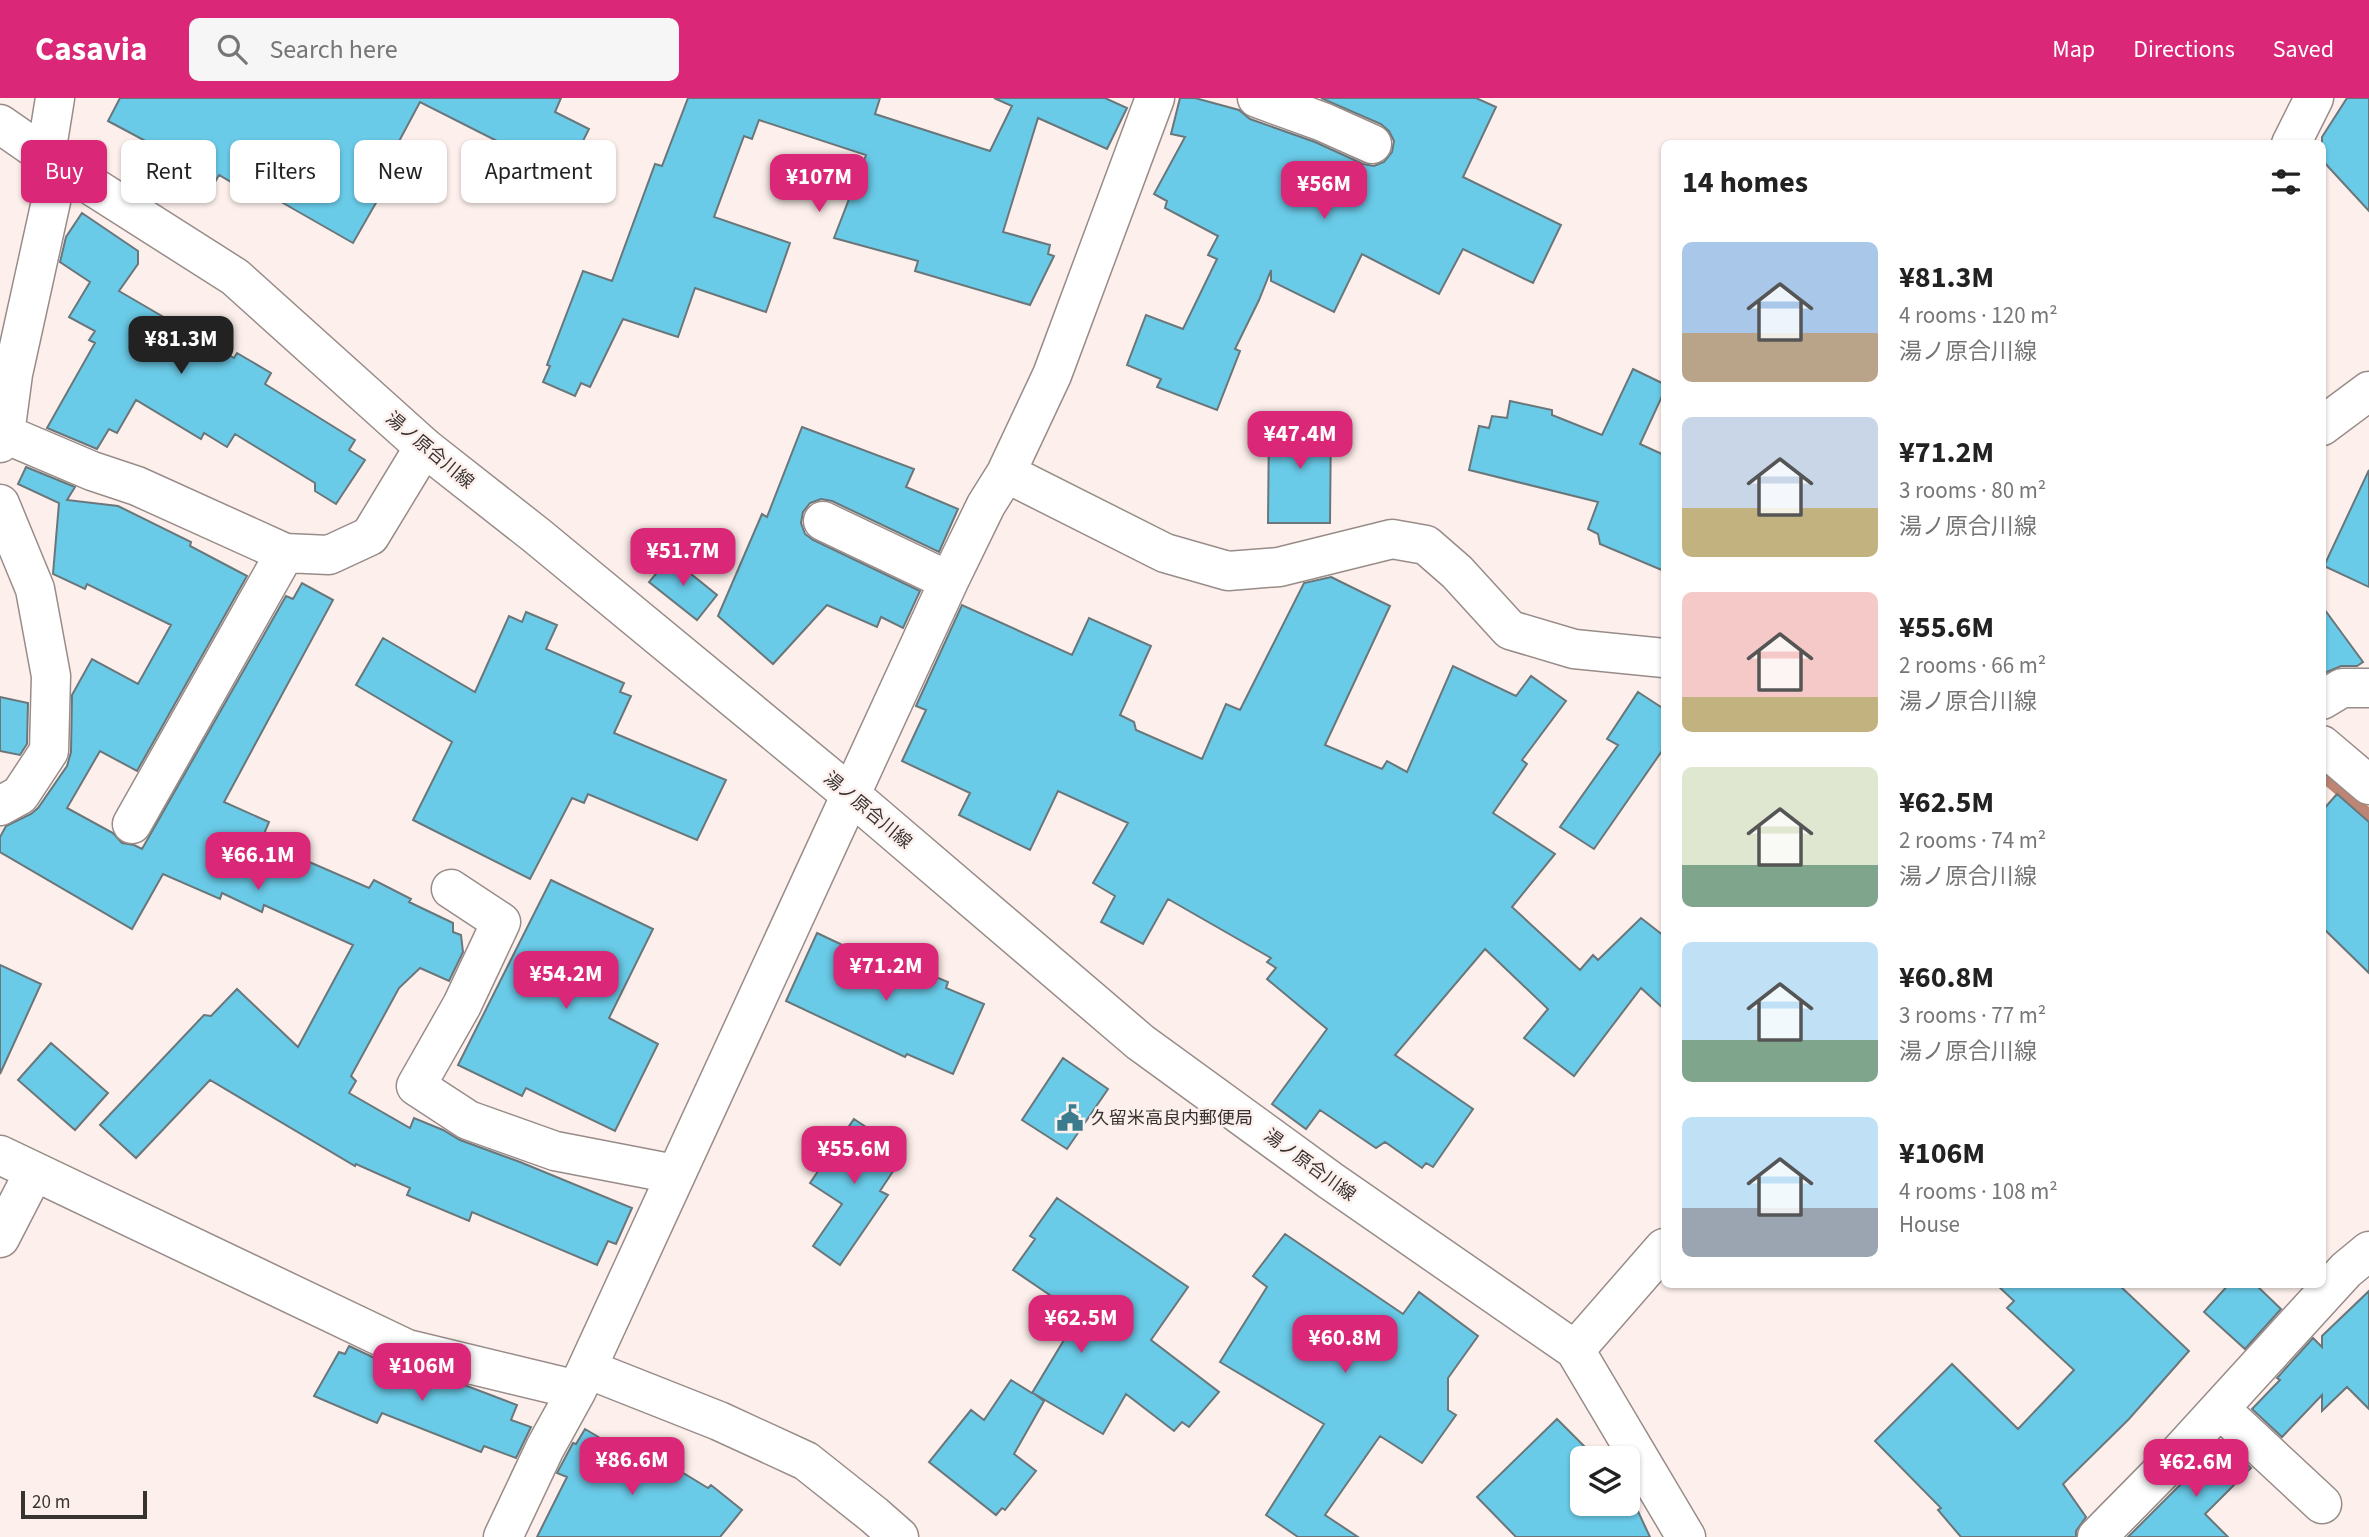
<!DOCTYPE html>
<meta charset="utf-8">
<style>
body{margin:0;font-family:"Source Sans 3","Noto Sans JP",sans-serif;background:#f6f6f6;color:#222;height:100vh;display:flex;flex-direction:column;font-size:26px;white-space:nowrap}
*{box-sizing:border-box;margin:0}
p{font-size:23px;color:#767676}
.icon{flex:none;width:38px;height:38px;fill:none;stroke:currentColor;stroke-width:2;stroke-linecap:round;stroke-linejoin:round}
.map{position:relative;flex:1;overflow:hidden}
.panel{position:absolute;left:1661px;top:42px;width:665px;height:1148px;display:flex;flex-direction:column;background:#fff;border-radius:10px;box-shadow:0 2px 5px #0004}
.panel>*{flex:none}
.hud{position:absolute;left:21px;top:42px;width:665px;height:63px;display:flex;gap:14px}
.fabs{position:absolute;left:1570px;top:1348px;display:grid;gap:14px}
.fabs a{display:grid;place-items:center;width:70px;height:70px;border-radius:10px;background:#fff;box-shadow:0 2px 5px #0004;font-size:35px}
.scale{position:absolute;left:21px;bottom:18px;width:126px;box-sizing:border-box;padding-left:7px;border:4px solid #373331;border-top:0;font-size:19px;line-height:24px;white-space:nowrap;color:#373331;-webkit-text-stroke:5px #fdf0ec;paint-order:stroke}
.price{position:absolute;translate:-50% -60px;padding:0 16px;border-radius:14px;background:#db2777;color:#fff;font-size:23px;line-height:46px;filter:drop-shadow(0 2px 4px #0008)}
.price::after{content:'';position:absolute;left:50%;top:42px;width:21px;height:16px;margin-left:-10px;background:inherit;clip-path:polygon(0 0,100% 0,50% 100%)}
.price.current{background:#222;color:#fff}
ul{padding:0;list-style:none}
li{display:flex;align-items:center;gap:21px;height:175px;padding:0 21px}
li span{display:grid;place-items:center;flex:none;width:196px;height:140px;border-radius:10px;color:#555}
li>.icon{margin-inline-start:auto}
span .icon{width:84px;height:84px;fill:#fffc;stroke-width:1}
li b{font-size:30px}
h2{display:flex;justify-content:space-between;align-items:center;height:84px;padding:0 21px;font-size:30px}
.tag{padding:0 24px;border-radius:10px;background:#fff;box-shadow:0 2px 5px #0004;font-size:24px;line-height:63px}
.tag.current{background:#db2777;color:#fff}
header{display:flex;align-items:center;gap:42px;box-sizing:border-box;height:98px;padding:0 35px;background:#db2777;color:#fff}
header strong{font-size:33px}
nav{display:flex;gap:38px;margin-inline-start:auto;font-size:24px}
.search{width:490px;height:63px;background:#f6f6f6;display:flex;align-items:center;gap:18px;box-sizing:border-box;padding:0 24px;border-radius:10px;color:#767676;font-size:26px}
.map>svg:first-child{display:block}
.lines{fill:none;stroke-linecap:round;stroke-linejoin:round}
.stream{stroke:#bd8574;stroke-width:12}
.building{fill:#6acbe8;stroke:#6a767a;stroke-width:2}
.minor-casing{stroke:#988c89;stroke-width:41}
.secondary-casing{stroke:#988c89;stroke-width:41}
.minor{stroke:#fff;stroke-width:38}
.secondary{stroke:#fff;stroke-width:38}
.labels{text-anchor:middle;stroke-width:5;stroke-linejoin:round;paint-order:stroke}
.street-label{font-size:18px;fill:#373331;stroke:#fdf0ec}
.poi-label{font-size:18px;fill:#373331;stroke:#fdf0ec;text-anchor:start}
</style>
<header>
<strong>Casavia</strong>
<div class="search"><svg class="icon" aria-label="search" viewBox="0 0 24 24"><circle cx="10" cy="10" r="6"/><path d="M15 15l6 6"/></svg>Search here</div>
<nav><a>Map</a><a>Directions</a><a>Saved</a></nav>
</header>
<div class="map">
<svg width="2369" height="1439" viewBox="0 0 2369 1439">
<rect width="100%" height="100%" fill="#fdf0ec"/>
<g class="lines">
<path class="stream" d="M2322,677L2369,717"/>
</g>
<path class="building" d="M120,0H561L555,14L589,31L563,83L494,48L497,43L420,4L381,77L389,82L353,145L262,93L258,100L219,77L214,86L181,67L183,63L108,23Z
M688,0H880L875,16L990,53L1012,8L994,0H1105L1127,10L1107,51L1038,20L1003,134L1050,147L1048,156L1054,158L1030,207L915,173L918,163L834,140L866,57L759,22L752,41L744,38L714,119L790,145L766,214L695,190L678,239L623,221L590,289L581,285L575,298L543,284L550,268L547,267L583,173L612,183L655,66L662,68Z
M1180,0H1195L1239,12L1250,21L1315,44L1363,66L1374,68L1384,64L1392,54L1394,43L1389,33L1381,26L1321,0H1476L1496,9L1463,79L1561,127L1533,185L1463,151L1439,196L1362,156L1334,214L1271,183V172L1259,202L1235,251L1240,253L1217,312L1157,289L1161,281L1127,267L1146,217L1183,231L1217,161L1208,157L1218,138L1165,110L1167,103L1154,96L1185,39L1171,36Z
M2347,0H2369V113L2322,62V39Z
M82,115L138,153V166L119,193L234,260L237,255L271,275L265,286L355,342L349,352L365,362L336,406L315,393V385L235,336L227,349L204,335L201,341L136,302L117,335L109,331L97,351L47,330L95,245L89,242L95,233L69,219L90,184L60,164L66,139Z
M1633,271L1664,286V294L1640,346L1664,357V473L1600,446L1598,436L1588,431L1598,404L1469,372L1479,328L1489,330L1492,318L1507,320L1510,303L1552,312V317L1602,337Z
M1269,321H1331L1330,425H1268Z
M802,329L914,371L906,389L958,411L939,454L832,403L821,401L810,405L803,414L801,425L805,436L813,442L920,493L903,530L881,519L877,529L827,507L773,566L718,518L762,416L767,419Z
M26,369L75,389L67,402L118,408L191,444L190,448L247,478L137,673L100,653L67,710L113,735L122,745L134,747L142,751L286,498L293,501L302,485L333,502L224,704L269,724L261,743L369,790L374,782L411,801L409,804L453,825V834L461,837L463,854L449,883L420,870L399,890L351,978L356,983L349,995L410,1030L414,1020L443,1032L460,1042L520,1064L632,1110L616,1146L608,1143L597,1167L472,1114L469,1123L407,1097L410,1090L356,1066L355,1068L210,982L136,1060L100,1027L204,917L211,918L237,891L298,949L353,847L264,807L262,814L222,795L220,801L163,776L132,831L0,754V739L6,728L31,716L38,710L67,668L71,654L72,597L92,561L138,586L171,527L87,486L85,491L53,476L59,405L18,386Z
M2369,372V489L2324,468Z
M670,459L717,497L697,522L649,484Z
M1331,479L1390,508L1325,647L1382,671L1387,663L1407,674L1453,568L1516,598L1531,578L1566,603L1522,662L1527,666L1493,715L1555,756L1512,809L1580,872L1593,857L1598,862L1641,820L1664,838V911L1641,890L1574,978L1524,940L1548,911L1485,851L1395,957L1473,1011L1433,1069L1426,1065L1422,1070L1385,1044L1376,1050L1320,1012L1306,1031L1272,1006L1327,931L1267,881L1276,870L1267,864L1271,860L1168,801L1143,846L1101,824L1115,798L1093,785L1128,725L1058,693L1030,752L959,717L970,695L902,663L926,612L916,608L962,507L1072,557L1089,520L1151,548L1120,617L1134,624L1136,632L1202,661L1226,606L1240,612L1304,485Z
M2322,508L2363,564L2357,568H2341L2322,576Z
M526,514L557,527L546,551L624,585L620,594L631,598L614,635L726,682L697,742L588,696L584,705L572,700L530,781L413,722L452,644L356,587L383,540L475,594L509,518L522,524Z
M1638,594L1664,611V650L1594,751L1560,729L1618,647L1607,641Z
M0,599L28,605L27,646L20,657L0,653Z
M2337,696L2369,724V875L2322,829V713Z
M551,782L653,831L609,920L658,946L615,1033L526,990L522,998L458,967Z
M817,835L889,869L893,861L948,884L946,890L984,906L953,976L907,956L905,959L786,903Z
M0,867L41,886L0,976Z
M51,945L108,995L75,1032L18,982Z
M1063,960L1108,991L1067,1051L1022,1022Z
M854,1021L905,1055L880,1093L888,1097L840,1167L813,1148L842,1106L810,1085Z
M1057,1100L1188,1189L1151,1242L1219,1294L1189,1329L1182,1324L1174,1333L1126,1296L1103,1336L1033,1295L1044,1303L1014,1356L1036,1373L1005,1412L1002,1410L996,1417L929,1364L971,1312L984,1322L1011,1282L1032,1295L1079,1217L1013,1172L1035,1141L1030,1138Z
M1285,1136L1403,1216L1419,1194L1478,1238L1448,1280V1312L1456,1317L1422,1365L1380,1338L1325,1417L1358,1439H1298L1266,1417L1324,1326L1220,1264L1267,1189L1253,1178Z
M1996,1186H2118L2189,1253L2129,1321L2063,1386L2086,1419L2076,1433V1439H1961L1938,1412L1941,1410L1875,1343L1952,1266L2018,1331L2074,1272L2007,1210L2014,1203Z
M2229,1186H2255L2281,1211L2245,1251L2204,1214Z
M2369,1193V1311L2347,1289L2322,1313V1297L2282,1339L2252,1311L2280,1282L2277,1280L2313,1240L2322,1249V1238Z
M349,1248L398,1271L467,1288L517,1307L511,1322L531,1329L516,1360L484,1348L481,1354L382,1315L377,1325L314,1298L339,1254L345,1256Z
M1557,1321L1596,1360H1582V1405H1628V1392L1650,1439H1516L1477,1399Z
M585,1331L637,1362L644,1351L708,1390L711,1387L742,1412L720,1439H537L567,1379L557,1375L573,1345L576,1346Z
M2223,1344L2251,1370L2205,1416L2228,1439H2128Z"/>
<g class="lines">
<defs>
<path id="minor" d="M1257,0L1323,24L1372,46
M2291,46L2314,0
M46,56L55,0
M2322,328L2369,293
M5,336L92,373L137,388L285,455L132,726
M0,345L5,336L13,276L59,67
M1006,375L1165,455L1228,473L1279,469L1392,441L1426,447L1457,474L1510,532L1574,551L1664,560
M0,406L35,491L51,578L49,653L20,697L0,708
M823,423L949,483
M285,455L329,457L370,438L424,349
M2322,602L2342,590H2369
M2322,647L2369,687
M451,791L501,824L462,907L416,988L468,1022L555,1053L674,1076
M0,1057L407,1251L577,1292
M0,1140L34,1074
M1575,1252L1664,1150
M595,1274L719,1323L806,1363L874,1417L899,1439
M2220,1311L2322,1406
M503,1439L545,1350L577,1292L949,483L986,407L1006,375L1052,277L1155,0
M2097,1439L2167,1368L2346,1172L2369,1153"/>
<path id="secondary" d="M0,26L59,67L235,179L424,349L536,437L851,697L1140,944L1331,1083L1575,1252L1686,1439"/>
</defs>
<use href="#minor" class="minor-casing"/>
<use href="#secondary" class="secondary-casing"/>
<use href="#minor" class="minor"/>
<use href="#secondary" class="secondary"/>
</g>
<defs>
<symbol id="civic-bare" viewBox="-9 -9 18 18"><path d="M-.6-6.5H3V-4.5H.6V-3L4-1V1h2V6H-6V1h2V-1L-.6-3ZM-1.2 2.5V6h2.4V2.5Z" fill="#3b7b8e" stroke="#fdf0ec" stroke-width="2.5" paint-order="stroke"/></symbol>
</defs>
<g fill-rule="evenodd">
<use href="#civic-bare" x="1051" y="1001" width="38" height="38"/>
</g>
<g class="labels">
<g class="street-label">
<text transform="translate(430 352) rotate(40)" y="6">湯ノ原合川線</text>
<text transform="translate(868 712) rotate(40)" y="6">湯ノ原合川線</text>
<text transform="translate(1310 1067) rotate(36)" y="6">湯ノ原合川線</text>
</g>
<g class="poi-label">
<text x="1091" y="1026">久留米高良内郵便局</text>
</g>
</g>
</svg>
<div class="fabs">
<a><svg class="icon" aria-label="layers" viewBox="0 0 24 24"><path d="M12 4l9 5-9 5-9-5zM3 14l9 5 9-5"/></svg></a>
</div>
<div class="scale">20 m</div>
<b class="price" style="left:819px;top:116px">¥107M</b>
<b class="price" style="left:1324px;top:123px">¥56M</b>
<b class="price current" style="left:181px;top:278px">¥81.3M</b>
<b class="price" style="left:1300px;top:373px">¥47.4M</b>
<b class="price" style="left:683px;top:490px">¥51.7M</b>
<b class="price" style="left:258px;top:794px">¥66.1M</b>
<b class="price" style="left:886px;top:905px">¥71.2M</b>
<b class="price" style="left:566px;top:913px">¥54.2M</b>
<b class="price" style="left:854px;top:1088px">¥55.6M</b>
<b class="price" style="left:1081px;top:1257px">¥62.5M</b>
<b class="price" style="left:1345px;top:1277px">¥60.8M</b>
<b class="price" style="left:422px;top:1305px">¥106M</b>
<b class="price" style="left:632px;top:1399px">¥86.6M</b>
<b class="price" style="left:2196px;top:1401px">¥62.6M</b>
<div class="hud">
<a class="tag current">Buy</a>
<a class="tag">Rent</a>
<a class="tag">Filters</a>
<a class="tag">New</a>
<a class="tag">Apartment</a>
</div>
<section class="panel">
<h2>14 homes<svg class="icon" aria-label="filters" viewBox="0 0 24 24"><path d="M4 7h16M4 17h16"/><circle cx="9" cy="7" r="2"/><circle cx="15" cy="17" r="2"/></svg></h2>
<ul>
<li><span style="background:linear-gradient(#a9c7e8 65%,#b9a48a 0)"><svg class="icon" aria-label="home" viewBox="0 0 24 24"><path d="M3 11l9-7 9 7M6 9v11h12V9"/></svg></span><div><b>¥81.3M</b><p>4 rooms · 120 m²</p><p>湯ノ原合川線</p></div></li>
<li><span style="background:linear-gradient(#c9d6e8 65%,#c2b280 0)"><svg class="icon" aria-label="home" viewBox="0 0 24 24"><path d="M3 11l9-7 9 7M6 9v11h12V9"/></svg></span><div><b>¥71.2M</b><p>3 rooms · 80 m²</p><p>湯ノ原合川線</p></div></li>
<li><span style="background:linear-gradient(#f6c9c9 75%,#c2b280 0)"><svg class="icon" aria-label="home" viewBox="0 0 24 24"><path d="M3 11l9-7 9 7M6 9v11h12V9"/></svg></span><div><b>¥55.6M</b><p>2 rooms · 66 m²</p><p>湯ノ原合川線</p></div></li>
<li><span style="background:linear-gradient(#dfe7d0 70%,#7fa58c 0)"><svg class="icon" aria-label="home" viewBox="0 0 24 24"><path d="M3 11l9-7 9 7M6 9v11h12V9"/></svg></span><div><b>¥62.5M</b><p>2 rooms · 74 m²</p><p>湯ノ原合川線</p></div></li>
<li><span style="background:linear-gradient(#bfe0f5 70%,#7fa58c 0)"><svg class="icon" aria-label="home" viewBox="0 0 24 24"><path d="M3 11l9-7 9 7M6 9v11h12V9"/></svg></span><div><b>¥60.8M</b><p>3 rooms · 77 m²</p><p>湯ノ原合川線</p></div></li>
<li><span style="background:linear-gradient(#bfe0f5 65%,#9aa5b1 0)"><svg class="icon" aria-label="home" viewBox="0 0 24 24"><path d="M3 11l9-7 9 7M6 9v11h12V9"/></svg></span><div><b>¥106M</b><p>4 rooms · 108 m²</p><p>House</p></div></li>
</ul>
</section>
</div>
